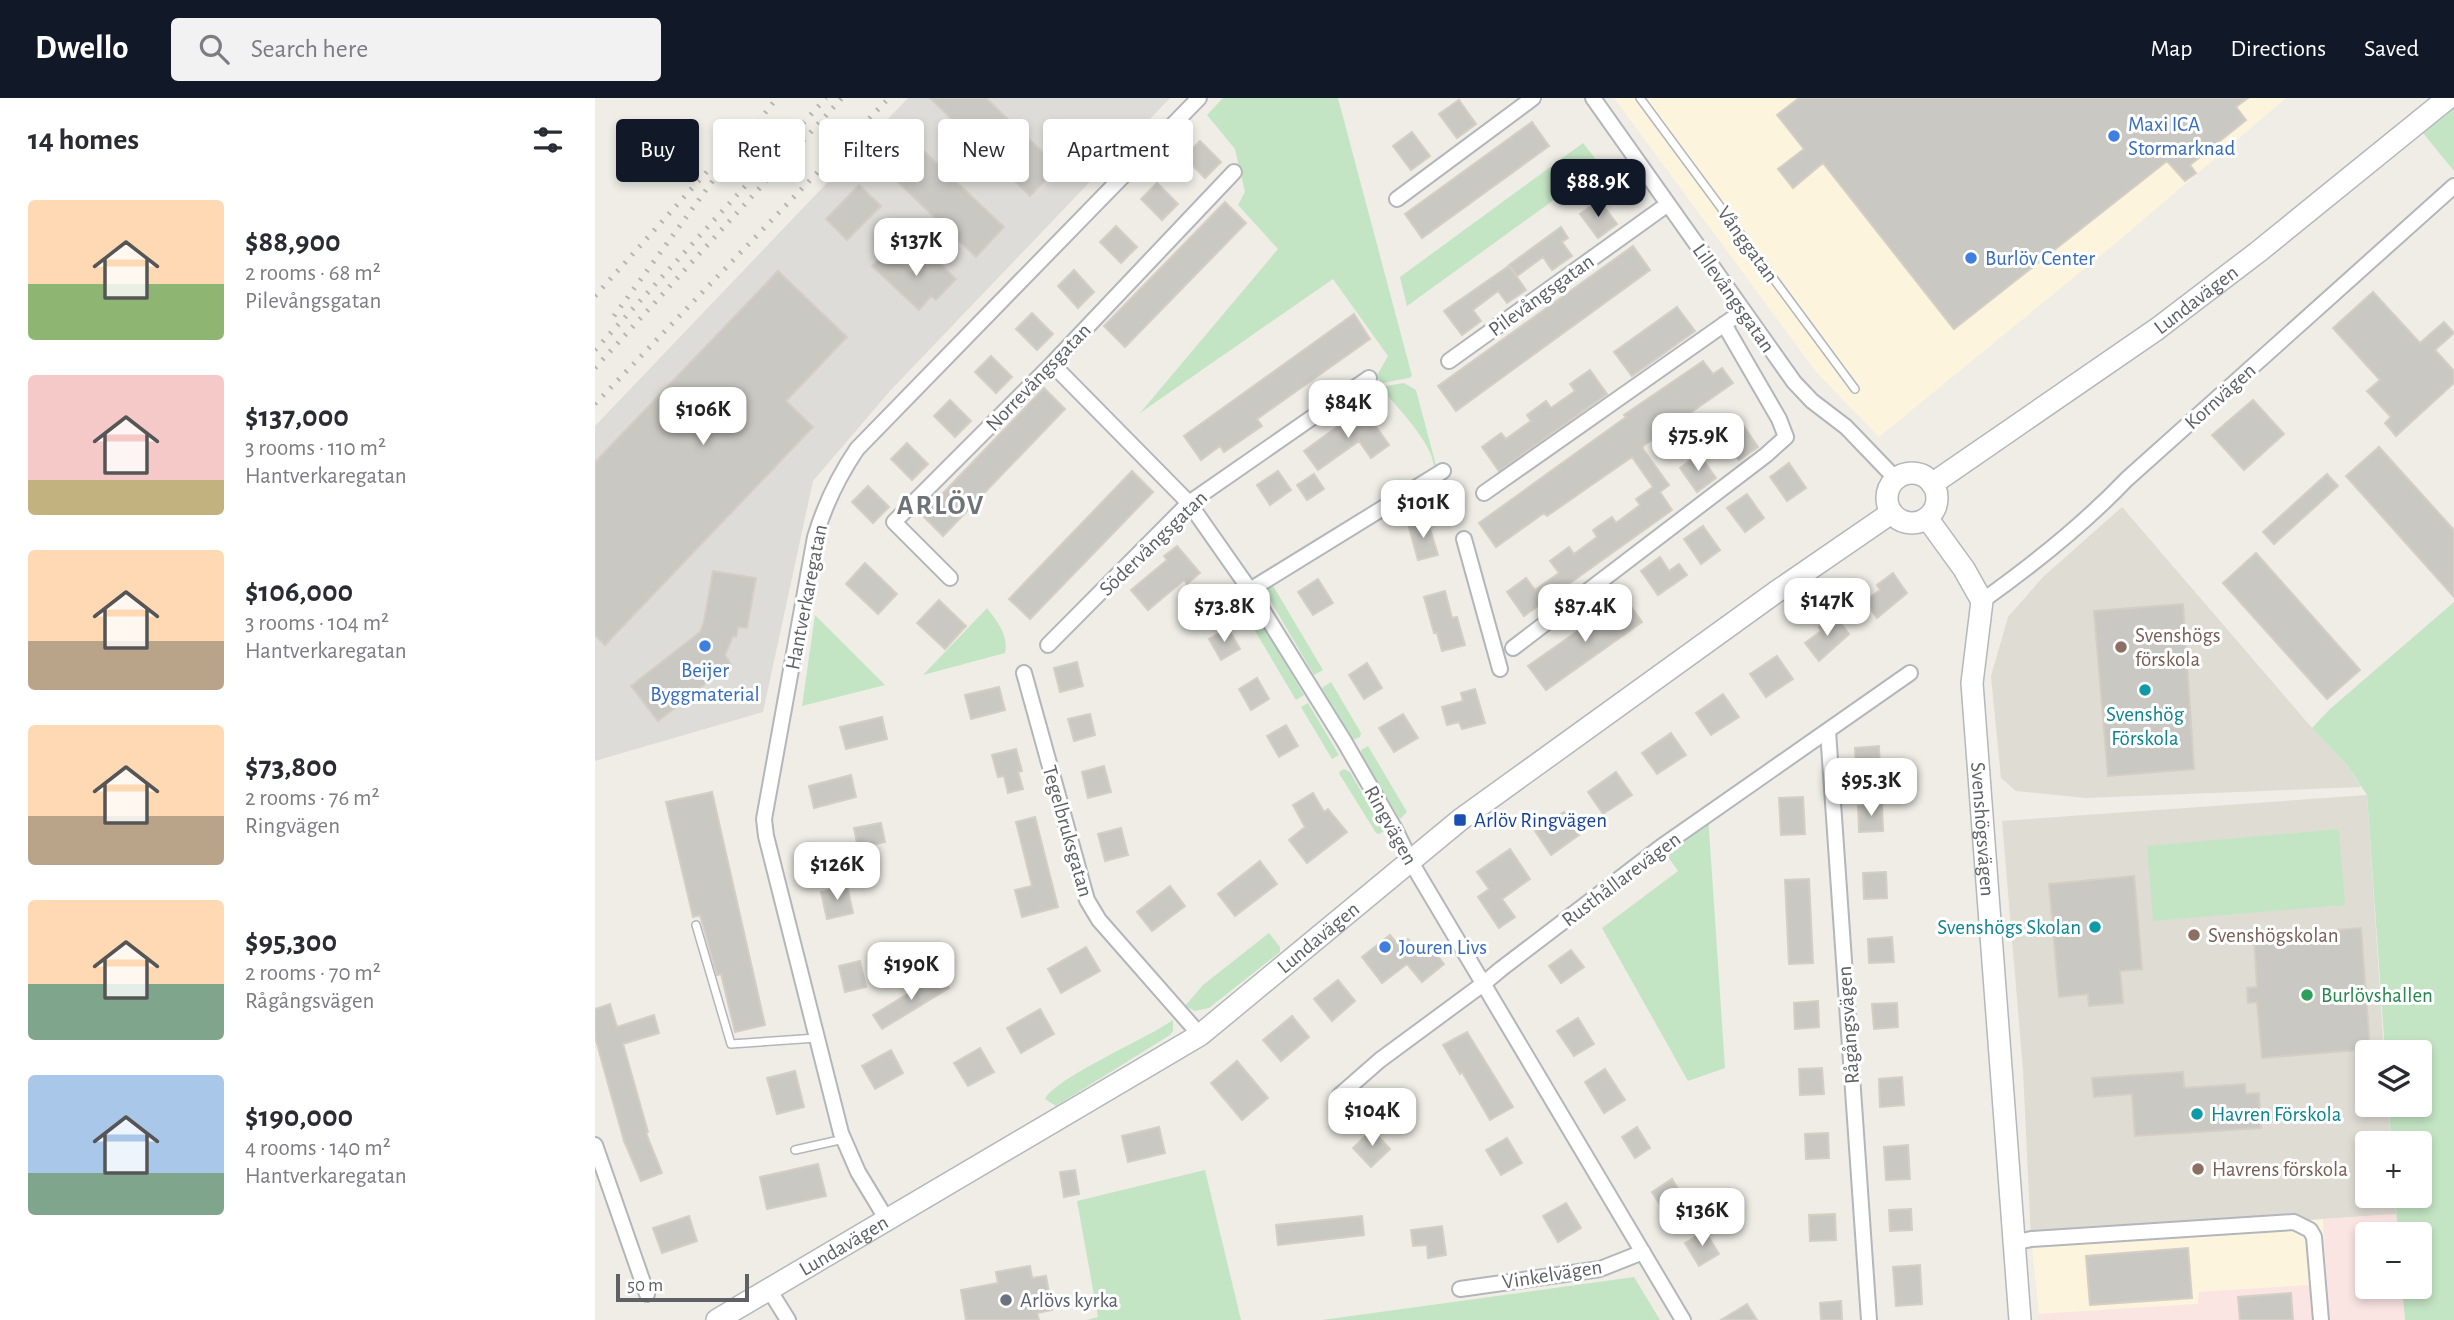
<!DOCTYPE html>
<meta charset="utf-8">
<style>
body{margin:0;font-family:"Alegreya Sans",sans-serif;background:#f2f2f3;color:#2b2b33;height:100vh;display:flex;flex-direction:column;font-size:26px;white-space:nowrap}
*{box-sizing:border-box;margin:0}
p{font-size:23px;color:#7c7c81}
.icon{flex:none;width:38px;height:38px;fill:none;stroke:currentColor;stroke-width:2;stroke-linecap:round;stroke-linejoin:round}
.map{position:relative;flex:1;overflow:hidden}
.side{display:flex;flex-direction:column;background:#fff;width:595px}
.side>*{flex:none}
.guide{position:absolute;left:21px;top:21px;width:665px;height:63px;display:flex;gap:14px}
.controls{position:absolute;left:1760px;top:942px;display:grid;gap:14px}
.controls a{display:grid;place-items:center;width:77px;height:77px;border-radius:7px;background:#fff;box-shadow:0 4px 10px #0003;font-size:35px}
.scale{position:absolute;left:21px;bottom:18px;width:133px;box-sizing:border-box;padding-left:7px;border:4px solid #5d6165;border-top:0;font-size:19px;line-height:24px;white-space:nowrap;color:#5d6165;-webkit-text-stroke:5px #fff;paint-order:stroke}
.price{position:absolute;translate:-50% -60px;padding:0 16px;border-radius:14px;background:#fff;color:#222;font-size:23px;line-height:46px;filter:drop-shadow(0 2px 4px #0008)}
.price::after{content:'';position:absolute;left:50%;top:42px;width:21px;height:16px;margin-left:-10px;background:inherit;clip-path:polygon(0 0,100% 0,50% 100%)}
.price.selected{background:#111827;color:#fff}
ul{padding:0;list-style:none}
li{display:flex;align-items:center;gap:21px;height:175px;padding:0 28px}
li span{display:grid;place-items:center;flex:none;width:196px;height:140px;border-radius:7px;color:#555}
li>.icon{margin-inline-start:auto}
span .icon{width:84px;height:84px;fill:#fffc;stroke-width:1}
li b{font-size:30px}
h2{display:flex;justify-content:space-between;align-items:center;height:84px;padding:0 28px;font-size:30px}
.pill{padding:0 24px;border-radius:7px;background:#fff;box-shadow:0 4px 10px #0003;font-size:24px;line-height:63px}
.pill.selected{background:#111827;color:#fff}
header{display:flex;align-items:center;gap:42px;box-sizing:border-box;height:98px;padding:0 35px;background:#111827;color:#fff}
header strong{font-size:33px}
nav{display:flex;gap:38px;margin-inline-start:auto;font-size:24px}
.search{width:490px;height:63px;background:#f2f2f3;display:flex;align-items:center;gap:18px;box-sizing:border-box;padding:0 24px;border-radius:7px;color:#7c7c81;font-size:26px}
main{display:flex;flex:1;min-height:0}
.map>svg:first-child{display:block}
.commercial{fill:#fcf4dd}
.industrial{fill:#dedcd8}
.education{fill:#dfdcd4}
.medical{fill:#fae5e3}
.green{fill:#c4e5c4}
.building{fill:#cac8c2;stroke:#d4cec4;stroke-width:2}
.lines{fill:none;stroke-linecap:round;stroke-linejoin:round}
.lane-casing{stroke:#b3b6ba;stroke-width:10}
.street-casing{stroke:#b3b6ba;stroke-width:18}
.secondary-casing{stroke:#b4b8bc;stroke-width:24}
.lane{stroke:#fff;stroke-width:7}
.street{stroke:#fff;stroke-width:14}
.secondary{stroke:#fff;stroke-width:21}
.rail{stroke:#b4b5b5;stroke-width:5;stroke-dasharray:2 9;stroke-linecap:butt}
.shop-dot{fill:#3f7fe0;stroke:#fff;stroke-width:2.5}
.education-dot{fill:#8d6e63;stroke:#fff;stroke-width:2.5}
.culture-dot{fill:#0f9aa8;stroke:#fff;stroke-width:2.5}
.transit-dot{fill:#1a4fb4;stroke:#fff;stroke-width:2.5}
.leisure-dot{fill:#2e9e5b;stroke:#fff;stroke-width:2.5}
.worship-dot{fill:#6b7280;stroke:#fff;stroke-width:2.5}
.labels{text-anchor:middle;stroke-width:6;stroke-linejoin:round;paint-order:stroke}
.shop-label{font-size:21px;fill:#366cbe;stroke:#fff;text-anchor:start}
.street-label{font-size:21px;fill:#5d6165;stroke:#fff}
.education-label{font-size:21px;fill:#785e54;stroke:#fff;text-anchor:start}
.culture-label{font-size:21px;fill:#0d838f;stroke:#fff}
.transit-label{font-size:21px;fill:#164399;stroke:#fff;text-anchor:start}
.leisure-label{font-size:21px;fill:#27864d;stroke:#fff;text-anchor:start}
.worship-label{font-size:21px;fill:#5b616d;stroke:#fff;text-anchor:start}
.district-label{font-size:28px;font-weight:bold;letter-spacing:2px;fill:#6e7377;stroke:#fff}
</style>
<header>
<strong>Dwello</strong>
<div class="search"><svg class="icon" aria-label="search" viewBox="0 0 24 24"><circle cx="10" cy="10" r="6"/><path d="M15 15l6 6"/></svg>Search here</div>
<nav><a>Map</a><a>Directions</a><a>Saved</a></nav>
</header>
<main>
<section class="side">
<h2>14 homes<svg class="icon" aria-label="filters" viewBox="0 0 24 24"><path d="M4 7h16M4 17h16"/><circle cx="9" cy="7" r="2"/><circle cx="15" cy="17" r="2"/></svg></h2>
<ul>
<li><span style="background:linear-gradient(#ffd9b3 60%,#8fb573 0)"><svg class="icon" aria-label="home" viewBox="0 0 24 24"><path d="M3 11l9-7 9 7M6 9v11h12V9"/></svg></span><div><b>$88,900</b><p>2 rooms · 68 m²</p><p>Pilevångsgatan</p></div></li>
<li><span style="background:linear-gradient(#f6c9c9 75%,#c2b280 0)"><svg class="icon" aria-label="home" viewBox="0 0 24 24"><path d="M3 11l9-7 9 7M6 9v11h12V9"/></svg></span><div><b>$137,000</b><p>3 rooms · 110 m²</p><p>Hantverkaregatan</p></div></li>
<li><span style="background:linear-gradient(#ffd9b3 65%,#b9a48a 0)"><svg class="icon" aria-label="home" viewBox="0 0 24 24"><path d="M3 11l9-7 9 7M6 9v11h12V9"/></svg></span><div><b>$106,000</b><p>3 rooms · 104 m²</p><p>Hantverkaregatan</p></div></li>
<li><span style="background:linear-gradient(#ffd9b3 65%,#b9a48a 0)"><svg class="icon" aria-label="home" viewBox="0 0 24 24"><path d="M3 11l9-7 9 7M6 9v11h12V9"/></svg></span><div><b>$73,800</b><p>2 rooms · 76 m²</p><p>Ringvägen</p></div></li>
<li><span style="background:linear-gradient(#ffd9b3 60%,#7fa58c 0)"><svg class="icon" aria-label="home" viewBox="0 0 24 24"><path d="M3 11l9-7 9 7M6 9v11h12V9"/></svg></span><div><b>$95,300</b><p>2 rooms · 70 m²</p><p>Rågångsvägen</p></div></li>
<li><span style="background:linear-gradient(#a9c7e8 70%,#7fa58c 0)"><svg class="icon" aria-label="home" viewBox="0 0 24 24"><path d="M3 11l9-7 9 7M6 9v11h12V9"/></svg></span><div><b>$190,000</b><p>4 rooms · 140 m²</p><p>Hantverkaregatan</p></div></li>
</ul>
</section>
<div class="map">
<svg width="1859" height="1222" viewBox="0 0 1859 1222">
<rect width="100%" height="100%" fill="#efede6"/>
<path class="commercial" d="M1019,0H1691L1528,139L1284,339L1222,275Z
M1728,1121L1732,1186L1604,1194V1206L1444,1216L1436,1141Z"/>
<path class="industrial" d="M313,0H575L295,293L218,383L168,614L0,663V328Z"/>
<path class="education" d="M1527,409L1717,630L1752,667L1766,689L1490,700L1421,693L1406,680L1396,578L1413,519L1448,479Z
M1772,697L1789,954H1773V1006H1793L1796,1045H1773V1097H1800L1801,1116L1436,1141L1428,972L1407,723Z"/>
<path class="medical" d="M1801,1116L1803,1136H1773V1188H1807L1810,1222H1444V1216L1603,1206L1604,1194L1732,1186L1728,1121Z"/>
<path class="green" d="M628,0H743L817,278L814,280L787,285L781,279L793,258L738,181L545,315L683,151L643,107L650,94L640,51L612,17Z
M1859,9V73L1828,35Z
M988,45L1006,68L812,208L805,179Z
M809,285L821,292L842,371H839C840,347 801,308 785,289Z
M677,486L728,572L719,577L672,497L673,490Z
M653,504L709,597L701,602L644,506Z
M1859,504V1222H1810L1807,1188H1825V1136H1803L1800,1097H1825V1045H1796L1794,1006H1825V954H1790L1772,697L1752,667L1717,630L1735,611Z
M392,510C402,523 414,538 410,555L328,577Z
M220,517L290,587L207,608Z
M736,584L766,635L765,639L758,642L727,590Z
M713,605L744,657L737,661L706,609Z
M773,648L812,714L805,721L767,658L766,652Z
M749,671L755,674L789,733L784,736L781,735L745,677L744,674Z
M1113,717L1130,970L1093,983L1007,830L1083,773L1066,749Z
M1744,731L1750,807L1558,823L1552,748Z
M674,835L685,849V854L614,910L600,913L590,908L608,887Z
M578,922V933L575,937L461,1008L450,1001C460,980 553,940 578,922Z
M610,1072L646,1222H492L503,1219L482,1103Z
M1039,1179L1065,1222H727Z"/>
<path class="building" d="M335,0H391L463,69L435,98Z
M1204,0H1653L1641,9L1651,22L1595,67L1601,75L1590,83L1572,63L1359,231L1228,65L1198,90L1183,71L1209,51L1182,17Z
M864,2L881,26L862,40L844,16Z
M937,24L954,48L827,140L810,116Z
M817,34L835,58L816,72L798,48Z
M315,40L409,129L381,159L287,69Z
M605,43L626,64L610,80L589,59Z
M562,85L583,106L567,122L546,101Z
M264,87L286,108L252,142L231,121Z
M1004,102L1022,126L1003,140L985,116Z
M630,104L651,125L530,249L509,228Z
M521,128L542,149L526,165L505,144Z
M966,129L973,140L967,144L977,158L957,172L948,159L922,178L914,167Z
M1038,148L1055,172L861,313L843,288Z
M293,152L317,175L335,156L361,181L341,202L336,198L324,212L277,168Z
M914,168L931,192L912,205L903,193L878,212L886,223L867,237L849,213Z
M479,172L499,194L483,210L463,188Z
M183,173L252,239L191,303L218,329L10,547L0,537V364Z
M1778,194L1825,245L1849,224L1859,235L1840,252L1859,273V285L1801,338L1790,325L1796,319L1772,293L1785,282L1738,230Z
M1082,209L1100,233L1037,278L1019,254Z
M437,215L458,236L442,252L421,231Z
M759,216L775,241L662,321L667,328L629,354L625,348L606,362L589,338Z
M396,258L417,279L401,295L380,274Z
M1108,263L1118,276L1127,270L1138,285L1048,348V351L1074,387L1065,394L1077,412L929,518L912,494L931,480L940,492L964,475L955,463L974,449L979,456L1002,439L998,432L1017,419L1021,425L1045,407L1041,401L1058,389L1037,359L952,418L949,415L901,449L884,425L1031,319L1029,317Z
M995,272L1012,296L904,373L887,349L906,335L911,341L936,323L932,317L951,303L956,310L980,293L975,286Z
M449,290L470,311L348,438L327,417Z
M355,302L376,323L360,339L339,318Z
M1658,302L1689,336L1649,372L1617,337Z
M768,310L794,347L776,360L764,343L723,372L709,353Z
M1146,324L1163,349L1144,362L1127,338Z
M312,345L333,366L317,382L296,361Z
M1784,349L1859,432V499L1751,378Z
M1104,356L1121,380L1102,394L1085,370Z
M1194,365L1211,390L1192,403L1175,379Z
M537,373L558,394L435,521L414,501Z
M683,373L696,392L675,407L662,387Z
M719,376L729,391L712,402L702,387Z
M1732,376L1743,388L1679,446L1668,434Z
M273,388L294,409L278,425L257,404Z
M1152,396L1169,420L1150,434L1132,410Z
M832,421L843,457L823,462L813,426Z
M1108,428L1125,452L1106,466L1089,441Z
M582,448L605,475L592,486L589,482L553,512L536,492L572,462L569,458Z
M1661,455L1765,572L1732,601L1628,485Z
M1065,459L1074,473L1084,466L1092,477L1063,497L1046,473Z
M270,465L302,496L283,516L251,486Z
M118,473L161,480L152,530L143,529L141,539L138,538L130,557L136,566L63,623L36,588L105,534L109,523Z
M1298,475L1312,495L1282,520L1270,503L1285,492L1282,487Z
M723,481L738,505L718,517L703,494Z
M850,493L857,520L862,519L870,547L847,553L842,535H839L829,499Z
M1030,500L1047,524L951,592L933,568Z
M344,502L371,528L350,551L322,525Z
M1588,506L1599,671L1513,678L1499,513Z
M1240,517L1254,536L1224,563L1210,545L1226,533L1224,529Z
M633,530L645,551L626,562L614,541Z
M1182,558L1198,581L1171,599L1155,576Z
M482,564L488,588L465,594L459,570Z
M772,565L787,590L769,601L754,577Z
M662,580L674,601L656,612L644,591Z
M404,589L410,612L376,621L370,597Z
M880,591L890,625L867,631L864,624L852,627L847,609L868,603L866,595Z
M1128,596L1144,619L1116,637L1101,615Z
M495,616L500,637L479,643L473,621Z
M808,616L823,640L799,654L784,630Z
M287,619L292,641L251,651L245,629Z
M691,627L703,648L684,659L672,638Z
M1076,635L1091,657L1062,676L1047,655Z
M1284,648L1285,673L1261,674L1260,650Z
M421,651L427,673L423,674L428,691L413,695L409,678L403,679L397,657Z
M509,668L516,694L493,700L487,674Z
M1021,674L1037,697L1008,716L993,694Z
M256,677L261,699L219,710L214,688Z
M117,694L170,927L140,934L126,876L122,877L105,817L98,819L71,704Z
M718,695L729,714L733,711L752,734L712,765L694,742L710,729L698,707Z
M1208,699L1210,736L1186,737L1184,700Z
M1287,707L1288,733L1264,734L1263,708Z
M969,714L984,737L956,757L940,733Z
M440,719L463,809L427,819L420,792L437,788L421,724Z
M286,725L290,744L263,750L259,730Z
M526,730L533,757L510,763L503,736Z
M915,751L935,781L907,801L920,819L904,830L883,799L894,791L882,774Z
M665,763L682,786L640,818L623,796Z
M1291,774L1292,800L1269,801L1268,775Z
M1539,778L1547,871L1525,873L1528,905L1494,908L1493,896L1464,899L1454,786Z
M1214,781L1218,865L1194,866L1190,782Z
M252,788L258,815L232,821L226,794Z
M575,788L590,808L557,833L542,814Z
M1766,830L1775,951L1667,960L1662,904L1653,905L1652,890L1662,889L1659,838Z
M795,837L804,848L813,841L825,855L835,848L849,866L827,884L812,866L787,885L767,859Z
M1297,839L1299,864L1274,865L1273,841Z
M340,846L349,862L340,867L343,873L314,879L306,866Z
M491,849L505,873L466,895L453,871Z
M976,852L989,869L966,885L954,868Z
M265,863L271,889L250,894L244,868Z
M345,876L354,890L287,931L278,917Z
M743,882L760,903L737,923L719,901Z
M1223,903L1224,929L1200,931L1199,905Z
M1302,905L1303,929L1279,931L1277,906Z
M15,906L22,929L59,917L64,935L28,946L53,1034L51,1035L67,1075L46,1083L29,1043L0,939V911Z
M445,911L459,936L426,955L412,930Z
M697,918L714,939L686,963L668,942Z
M983,920L999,946L979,958L962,933Z
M872,934L918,1009L895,1022L867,974L865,976L848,947Z
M385,950L399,974L373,988L359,965Z
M296,952L308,975L280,991L267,968Z
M642,963L673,1000L647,1022L616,985Z
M1227,970L1229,996L1205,997L1204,971Z
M1010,971L1030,1002L1009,1015L990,984Z
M200,973L209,1009L182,1016L172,980Z
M1588,974L1589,990L1650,986L1651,996L1664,995L1666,1030L1540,1038L1537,996L1499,999L1497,980Z
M1307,979L1309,1007L1285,1009L1284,981Z
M564,1029L570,1055L533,1064L527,1038Z
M1042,1029L1055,1050L1040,1060L1027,1039Z
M777,1032L795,1051L776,1069L758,1050Z
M1233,1035L1234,1060L1211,1061L1210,1036Z
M912,1040L927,1065L906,1077L891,1052Z
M1313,1047L1315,1081L1291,1082L1289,1049Z
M223,1066L231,1098L172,1111L165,1079Z
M480,1072L484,1096L469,1099L465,1074Z
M1077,1081L1091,1104L1071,1116L1057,1094Z
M971,1105L986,1130L963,1144L948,1118Z
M1316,1111L1317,1132L1295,1133L1294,1112Z
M1240,1116L1241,1142L1215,1143L1214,1117Z
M94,1118L102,1143L67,1155L58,1130Z
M767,1118L769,1137L683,1147L681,1127Z
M847,1128L851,1157L833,1160L832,1147L818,1148L816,1132Z
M1110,1133L1124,1156L1104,1168L1090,1145Z
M1593,1150L1597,1200L1495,1207L1491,1158Z
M1325,1167L1327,1206L1301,1208L1298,1169Z
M435,1168L437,1180L451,1178L457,1212L442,1215L444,1222H371L366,1192L403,1185L401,1174Z
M1696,1195L1698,1222H1645L1643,1199Z
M1246,1203L1247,1222H1226L1225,1205Z
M1152,1206L1162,1222H1126Z"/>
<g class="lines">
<defs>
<path id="lane" d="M1045,0L1260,291
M101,827L136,946L222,940
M200,1052L249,1041"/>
<path id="street" d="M998,0L1199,284L1217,303L1251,329L1301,381
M802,101L938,0
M854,263L1073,106
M457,266L594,405L655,492L749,643L801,733L816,764L1088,1222
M889,395L1148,213
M869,441L905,571
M355,480L299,424L457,266L639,74
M655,492L848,373
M1387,503C1439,466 1488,427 1532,381L1859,88
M453,547L594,405L774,280
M918,550L1171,357L1191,339L1184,321L1129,226
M429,575L492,802L504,822L605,937
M1233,633L1274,1222
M745,997L785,962L888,886L906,871L1066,749L1315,575
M0,1047L52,1196
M292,1122L263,1074L246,1035L171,738L169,721L220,439C230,406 243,379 262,351L604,0
M1419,1145L1436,1141L1699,1124L1715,1132L1719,1139L1726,1222
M865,1191L1005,1171L1048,1154
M175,1193L193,1222"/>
<g id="secondary">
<circle cx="1317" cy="400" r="25"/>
<path id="s1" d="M1337,386L1562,231L1663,154L1853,0"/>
<path id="s2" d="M1332,420L1369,471L1387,503L1377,585L1425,1222"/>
<path id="s3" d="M122,1222L605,937L865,722L1181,494L1296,415"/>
</g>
</defs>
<use href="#lane" class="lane-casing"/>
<use href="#street" class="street-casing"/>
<use href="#secondary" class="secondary-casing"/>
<use href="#lane" class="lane"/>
<use href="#street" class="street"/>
<use href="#secondary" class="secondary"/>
<path class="rail" d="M0,198L117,68
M19,218L138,55L182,0
M0,252L231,0
M0,270L247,0
M0,306L294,0"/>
</g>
<g class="shop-dot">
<circle cx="1519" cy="38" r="7"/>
<circle cx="1376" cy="160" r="7"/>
<circle cx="110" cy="548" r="7"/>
<circle cx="790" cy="849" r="7"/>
</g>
<g class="education-dot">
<circle cx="1526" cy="549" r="7"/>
<circle cx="1599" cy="837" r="7"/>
<circle cx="1603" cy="1071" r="7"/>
</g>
<g class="culture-dot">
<circle cx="1550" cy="592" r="7"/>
<circle cx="1500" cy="829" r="7"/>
<circle cx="1602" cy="1016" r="7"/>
</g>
<rect class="transit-dot" x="858" y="715" width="14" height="14" rx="3.5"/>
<circle class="leisure-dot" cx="1712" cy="897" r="7"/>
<circle class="worship-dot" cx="411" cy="1202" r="7"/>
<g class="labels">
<g class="shop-label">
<text x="1533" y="33">Maxi ICA<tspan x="1533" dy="24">Stormarknad</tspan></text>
<text x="1390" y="167">Burlöv Center</text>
<text x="110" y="579" text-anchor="middle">Beijer<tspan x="110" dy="24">Byggmaterial</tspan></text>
<text x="804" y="856">Jouren Livs</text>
</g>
<g class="street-label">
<text transform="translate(1153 146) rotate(54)" y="7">Vånggatan</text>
<text transform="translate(946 197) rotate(-36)" y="7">Pilevångsgatan</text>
<text transform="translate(1139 200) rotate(55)" y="7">Lillevångsgatan</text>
<text dy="7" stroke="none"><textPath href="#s1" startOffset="322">Lundavägen</textPath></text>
<text transform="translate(443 279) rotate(-46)" y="7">Norrevångsgatan</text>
<text transform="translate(1625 298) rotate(-42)" y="7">Kornvägen</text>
<text transform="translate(558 445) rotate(-44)" y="7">Södervångsgatan</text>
<text transform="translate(211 499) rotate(-79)" y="7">Hantverkaregatan</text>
<text transform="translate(796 727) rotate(61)" y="7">Ringvägen</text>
<text dy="7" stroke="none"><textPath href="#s2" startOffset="329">Svenshögsvägen</textPath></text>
<text transform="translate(473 733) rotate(74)" y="7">Tegelbruksgatan</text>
<text transform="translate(1026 781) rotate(-37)" y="7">Rusthållarevägen</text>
<text dy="7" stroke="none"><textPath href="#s3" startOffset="714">Lundavägen</textPath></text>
<text transform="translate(1253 927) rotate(-94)" y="7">Rågångsvägen</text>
<text dy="7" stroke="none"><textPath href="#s3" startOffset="147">Lundavägen</textPath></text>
<text transform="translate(957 1176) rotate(-9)" y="7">Vinkelvägen</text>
</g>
<g class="education-label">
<text x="1540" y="544">Svenshögs<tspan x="1540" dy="24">förskola</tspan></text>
<text x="1613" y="844">Svenshögskolan</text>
<text x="1617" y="1078">Havrens förskola</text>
</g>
<g class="culture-label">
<text x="1550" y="623">Svenshög<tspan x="1550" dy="24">Förskola</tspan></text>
<text x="1486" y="836" text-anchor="end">Svenshögs Skolan</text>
<text x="1616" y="1023" text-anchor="start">Havren Förskola</text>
</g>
<g class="transit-label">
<text x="879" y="729">Arlöv Ringvägen</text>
</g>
<g class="leisure-label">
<text x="1726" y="904">Burlövshallen</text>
</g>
<g class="worship-label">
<text x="425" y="1209">Arlövs kyrka</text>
</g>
<g class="district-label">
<text x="346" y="416">ARLÖV</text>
</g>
</g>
</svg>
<div class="controls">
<a><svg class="icon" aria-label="layers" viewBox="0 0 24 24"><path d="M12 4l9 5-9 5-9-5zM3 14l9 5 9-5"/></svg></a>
<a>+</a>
<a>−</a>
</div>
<div class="scale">50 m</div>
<b class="price selected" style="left:1003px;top:121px">$88.9K</b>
<b class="price" style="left:321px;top:180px">$137K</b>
<b class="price" style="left:753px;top:342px">$84K</b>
<b class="price" style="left:108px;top:349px">$106K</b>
<b class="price" style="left:1103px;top:375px">$75.9K</b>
<b class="price" style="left:828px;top:442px">$101K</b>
<b class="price" style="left:1232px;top:540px">$147K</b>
<b class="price" style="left:629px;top:546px">$73.8K</b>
<b class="price" style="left:990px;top:546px">$87.4K</b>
<b class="price" style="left:1276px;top:720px">$95.3K</b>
<b class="price" style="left:242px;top:804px">$126K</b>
<b class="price" style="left:316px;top:904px">$190K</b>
<b class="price" style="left:777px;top:1050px">$104K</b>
<b class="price" style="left:1107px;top:1150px">$136K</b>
<div class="guide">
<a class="pill selected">Buy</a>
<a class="pill">Rent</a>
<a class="pill">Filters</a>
<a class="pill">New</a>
<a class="pill">Apartment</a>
</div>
</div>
</main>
